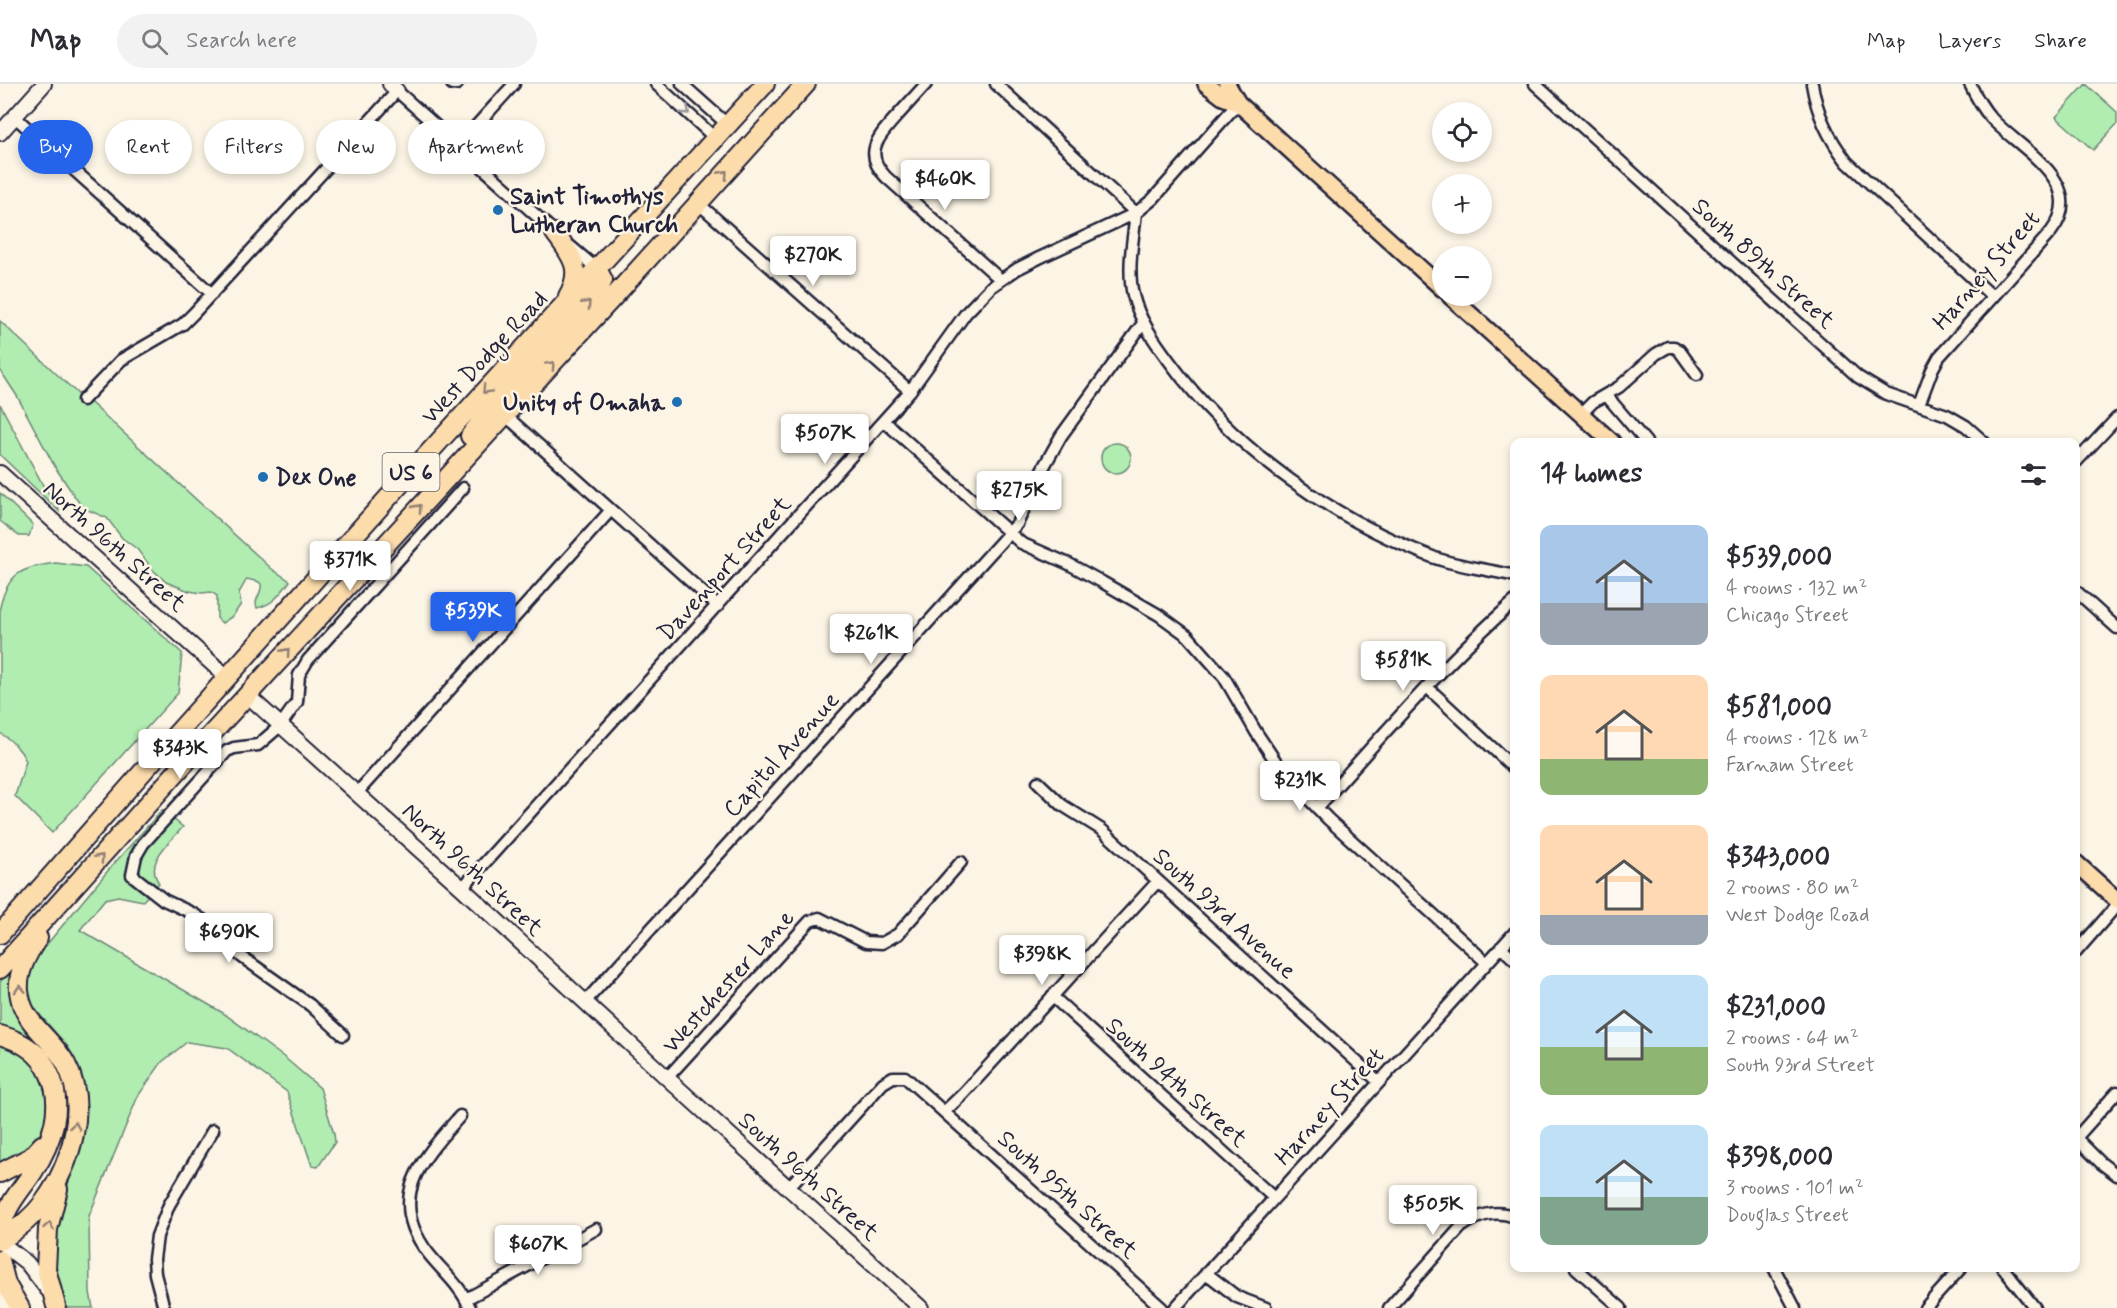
<!DOCTYPE html>
<meta charset="utf-8">
<style>
body{margin:0;font-family:Mynerve,sans-serif;background:#f2f2f3;color:#2b2b33;height:100vh;display:flex;flex-direction:column;font-size:22px;white-space:nowrap}
*{box-sizing:border-box;margin:0}
p{font-size:20px;color:#7c7c81}
.icon{flex:none;width:33px;height:33px;fill:none;stroke:currentColor;stroke-width:2;stroke-linecap:round;stroke-linejoin:round}
.map{position:relative;flex:1;overflow:hidden}
.side{position:absolute;left:1510px;top:354px;width:570px;height:834px;display:flex;flex-direction:column;background:#fff;border-radius:12px;box-shadow:0 3px 9px #0003}
.side>*{flex:none}
.hud{position:absolute;left:18px;top:36px;width:570px;height:54px;display:flex;gap:12px}
.fabs{position:absolute;left:1432px;top:18px;display:grid;gap:12px}
.fabs a{display:grid;place-items:center;width:60px;height:60px;border-radius:50%;background:#fff;box-shadow:0 3px 9px #0003;font-size:30px}
.price{position:absolute;translate:-50% -51px;padding:0 14px;border-radius:6px;background:#fff;color:#222;font-size:20px;line-height:39px;filter:drop-shadow(0 2px 3px #0008)}
.price::after{content:'';position:absolute;left:50%;top:36px;width:18px;height:14px;margin-left:-9px;background:inherit;clip-path:polygon(0 0,100% 0,50% 100%)}
.price.selected{background:#2563eb;color:#fff}
ul{padding:0;list-style:none}
li{display:flex;align-items:center;gap:18px;height:150px;padding:0 30px}
li span{display:grid;place-items:center;flex:none;width:168px;height:120px;border-radius:12px;color:#555}
li>.icon{margin-inline-start:auto}
span .icon{width:72px;height:72px;fill:#fffc;stroke-width:1}
li b{font-size:26px}
h2{display:flex;justify-content:space-between;align-items:center;height:72px;padding:0 30px;font-size:26px}
.tag{padding:0 21px;border-radius:27px;background:#fff;box-shadow:0 3px 9px #0003;font-size:21px;line-height:54px}
.tag.selected{background:#2563eb;color:#fff}
header{display:flex;align-items:center;gap:36px;box-sizing:border-box;height:84px;padding:0 30px;background:#fff;border-bottom:2px solid #e1e1e2}
header strong{font-size:28px}
nav{display:flex;gap:33px;margin-inline-start:auto;font-size:21px}
.search{width:420px;height:54px;background:#f2f2f3;display:flex;align-items:center;gap:15px;box-sizing:border-box;padding:0 21px;border-radius:33px;color:#7c7c81;font-size:22px}
.map>svg:first-child{display:block}
.green{fill:#b1ecb1;stroke:#6a8776;stroke-width:1.5}
.lines{fill:none;stroke-linecap:round;stroke-linejoin:round}
.street-casing{stroke:#22223b;stroke-width:15}
.secondary-casing{stroke:#22223b;stroke-width:18}
.primary-casing{stroke:#22223b;stroke-width:20}
.highway-casing{stroke:#22223b;stroke-width:22}
.street{stroke:#fcf5e5;stroke-width:10}
.secondary{stroke:#fcf5e5;stroke-width:14}
.primary{stroke:#fddcac;stroke-width:15}
.highway{stroke:#fddcac;stroke-width:18}
.oneway{stroke:#9a9698}
.oneway2{stroke:#907f74}
.poi-dot{fill:#1f6fb2;stroke:#fcf5e5;stroke-width:2}
.labels{text-anchor:middle;stroke-width:5;stroke-linejoin:round;paint-order:stroke}
.shield{fill:#fcf5e5;stroke:#63616e;stroke-width:1.5}
.shield-label{font-size:22px;font-weight:bold;fill:#22223b}
.poi-label{font-size:24px;font-weight:bold;fill:#22223b;stroke:#fcf5e5;text-anchor:start}
.street-label{font-size:24px;fill:#22223b;stroke:#fcf5e5}
</style>
<header>
<strong>Map</strong>
<div class="search"><svg class="icon" aria-label="search" viewBox="0 0 24 24"><circle cx="10" cy="10" r="6"/><path d="M15 15l6 6"/></svg>Search here</div>
<nav><a>Map</a><a>Layers</a><a>Share</a></nav>
</header>
<div class="map">
<svg width="2117" height="1224" viewBox="0 0 2117 1224">
<rect width="100%" height="100%" fill="#fcf5e5"/>
<filter id="ink" filterUnits="userSpaceOnUse"><feTurbulence type="fractalNoise" baseFrequency=".0167" numOctaves="2"/><feDisplacementMap in="SourceGraphic" scale="12" xChannelSelector="R" yChannelSelector="G"/><feConvolveMatrix kernelMatrix="1 2 1 2 8 2 1 2 1" color-interpolation-filters="sRGB"/></filter>
<g filter="url(#ink)">
<path class="green" d="M2086,0L2117,28V40L2093,66L2056,33Z
M0,237L78,310L79,317L82,320L91,319L272,485L290,497C281,509 273,521 257,524C253,514 263,510 261,500L259,498L247,495L239,509L241,520L233,532L222,539L217,534V512L211,508L202,509L189,507L166,498L152,485L137,465L122,454L107,434L83,424L75,413L55,383L17,312L0,286Z
M0,320L44,403L58,422L59,427L0,371Z
M1101 374a15 15 0 1 1 30 0a15 15 0 1 1-30 0Z
M0,409L33,441L29,452H19L0,437Z
M56,479L86,483L182,569L178,609L52,749L15,712L26,677C20,664 12,657 0,649V523C8,488 22,484 56,479Z
M162,726L183,743C169,759 144,778 159,799L143,817L118,812L105,815L80,846L223,929L285,974L320,1004L334,1050L335,1058L318,1083L312,1082L287,1008L227,964L187,958L162,978L138,1012L89,1132L90,1208L93,1224H65L55,1196L53,1149L78,1068L85,1027V1009L82,992L68,963L33,923L27,914L26,892L38,871L111,783Z
M18,878C14,920 7,928 41,958L37,963L0,944V898Z
M0,958C14,964 28,971 37,984C53,1008 51,1045 28,1064C20,1071 9,1076 0,1081Z"/>
<g class="lines">
<defs>
<path id="street" d="M452,0H457
M656,0L716,55
M682,0L728,41
M926,0C916,11 906,22 897,32C879,52 862,69 886,93L1001,196
M996,0L1136,129C1133,155 1127,185 1133,211C1139,236 1155,258 1170,278C1235,367 1333,435 1435,474C1461,483 1488,485 1515,492
M1535,0L1858,293L1886,310L1947,331L1966,342L1984,358
M1812,0C1817,30 1828,53 1847,78L1992,212
M15,33L212,210
M458,62L514,0
M698,119L910,307
M570,162L597,185
M1606,311L1646,358
M83,316L121,276L183,240L194,229L397,7L558,151
M1919,321L1932,286L1939,273L2051,148C2089,99 2021,66 1992,35C1983,25 1976,13 1970,0
M504,330L718,522
M1581,330L1593,318L1619,303L1656,270L1668,263H1674L1679,266L1697,291
M884,337L1021,459L1069,480L1102,498L1159,531L1188,552L1224,593L1256,648L1276,678L1297,703L1328,735L1487,879
M2076,378L2117,334
M2076,507L2117,544
M1427,603L1515,685
M1038,698L1062,721L1102,746L1379,998
M357,709L610,427
M1317,724C1381,653 1443,580 1515,517
M462,804L910,307L966,229L991,203L1017,185L1039,174L1136,129L1153,115L1238,19
M1501,863L1515,876
M2076,868L2117,821
M1052,912L1274,1114
M585,918L1017,440L1042,386L1061,352L1144,238
M343,951L310,921L242,873L203,836L192,829L164,816L132,791L136,772L143,760L227,667L234,664L258,661L280,642L297,618L299,591L308,576L463,404
M667,994L810,837L819,834L866,858L882,859L898,850L961,778
M2117,1008L2076,1054L2101,1079L2117,1091
M945,1027L963,1010L1158,797
M460,1032C423,1074 385,1113 428,1169C442,1187 461,1202 470,1224
M788,1104L883,999L893,993H905L1162,1224
M1576,1184L1621,1224
M1774,1184L1795,1224
M2003,1184L2035,1224
M1206,1189L1237,1213L1266,1224
M466,1215L596,1145
M164,1224L155,1190L154,1175L157,1152L169,1121L213,1046
M1175,1224L1515,848
M1389,1224L1461,1143C1478,1131 1495,1125 1515,1133
M1925,1224L1961,1184"/>
<path id="secondary" d="M390,0L397,7
M0,49L44,0
M0,389L227,593
M247,611L462,804L667,994L921,1224
M0,1158L27,1179L48,1206
M0,1214L12,1224"/>
<path id="primary" d="M1206,0L1223,13L1238,19
M1227,0L1238,19L1443,205
M1450,212L1612,358
M2076,779L2117,816"/>
<path id="highway" d="M555,149C571,171 584,185 568,212
M470,352L491,325L598,207L603,196L597,185
M0,850L147,683L404,396L765,0
M0,885L183,681L617,209L806,0
M0,951C21,957 40,968 49,989C65,1021 52,1059 33,1088C18,1111 4,1122 0,1152
M0,1089L31,1073L42,1061
M0,1157C17,1146 32,1134 44,1118C71,1081 89,1023 66,980C54,956 25,941 20,913C15,892 26,871 38,854
M0,1176L6,1200L20,1224
M56,1222L46,1185L48,1145L58,1105"/>
</defs>
<use href="#street" class="street-casing"/>
<use href="#secondary" class="secondary-casing"/>
<use href="#primary" class="primary-casing"/>
<use href="#highway" class="highway-casing"/>
<use href="#street" class="street"/>
<use href="#secondary" class="secondary"/>
<use href="#primary" class="primary"/>
<use href="#highway" class="highway"/>
</g>
<defs><path id="oneway-chevron" d="M-2-3.5L2.5 0L-2 3.5" fill="none" stroke-width="1.6" stroke-linecap="round" stroke-linejoin="round" transform="scale(1.5)"/></defs>
<use class="oneway" href="#oneway-chevron" transform="translate(686 27) rotate(43)"/>
<g class="oneway2">
<use href="#oneway-chevron" transform="translate(724 90) rotate(-48)"/>
<use href="#oneway-chevron" transform="translate(587 220) rotate(-48)"/>
<use href="#oneway-chevron" transform="translate(551 281) rotate(-47)"/>
<use href="#oneway-chevron" transform="translate(486 306) rotate(133)"/>
<use href="#oneway-chevron" transform="translate(418 424) rotate(-48)"/>
<use href="#oneway-chevron" transform="translate(286 568) rotate(-48)"/>
<use href="#oneway-chevron" transform="translate(100 774) rotate(-48)"/>
<use href="#oneway-chevron" transform="translate(20 905) rotate(-92)"/>
<use href="#oneway-chevron" transform="translate(75 1042) rotate(-81)"/>
<use href="#oneway-chevron" transform="translate(49 1142) rotate(-80)"/>
</g>
</g>
<g class="poi-dot">
<circle cx="498" cy="126" r="6"/>
<circle cx="677" cy="318" r="6"/>
<circle cx="263" cy="393" r="6"/>
</g>
<g class="labels">
<rect class="shield" x="382.5" y="369" width="57" height="38" rx="4.5"/>
<g class="shield-label">
<text x="411" y="396">US 6</text>
</g>
<g class="poi-label">
<text x="510" y="120">Saint Timothys<tspan x="510" dy="28">Lutheran Church</tspan></text>
<text x="665" y="326" text-anchor="end">Unity of Omaha</text>
<text x="275" y="401">Dex One</text>
</g>
<g class="street-label">
<text transform="translate(1764 179) rotate(42)" y="8">South 89th Street</text>
<text transform="translate(1986 186) rotate(-49)" y="8">Harney Street</text>
<text transform="translate(484 273) rotate(-47)" y="8">West Dodge Road</text>
<text transform="translate(115 462) rotate(42)" y="8">North 96th Street</text>
<text transform="translate(724 484) rotate(-48)" y="8">Davenport Street</text>
<text transform="translate(781 670) rotate(-48)" y="8">Capitol Avenue</text>
<text transform="translate(473 785) rotate(43)" y="8">North 96th Street</text>
<text transform="translate(1225 829) rotate(42)" y="8">South 93rd Avenue</text>
<text transform="translate(728 897) rotate(-48)" y="8">Westchester Lane</text>
<text transform="translate(1177 998) rotate(42)" y="8">South 94th Street</text>
<text transform="translate(1329 1022) rotate(-48)" y="8">Harney Street</text>
<text transform="translate(809 1092) rotate(42)" y="8">South 96th Street</text>
<text transform="translate(1068 1110) rotate(42)" y="8">South 95th Street</text>
</g>
</g>
</svg>
<div class="fabs">
<a><svg class="icon" aria-label="locate" viewBox="0 0 24 24"><circle cx="12" cy="12" r="6"/><path d="M12 2v4M12 18v4M2 12h4M18 12h4"/></svg></a>
<a>+</a>
<a>−</a>
</div>
<b class="price" style="left:945px;top:127px">$460K</b>
<b class="price" style="left:813px;top:203px">$270K</b>
<b class="price" style="left:825px;top:381px">$507K</b>
<b class="price" style="left:1019px;top:438px">$275K</b>
<b class="price" style="left:350px;top:508px">$371K</b>
<b class="price selected" style="left:473px;top:559px">$539K</b>
<b class="price" style="left:871px;top:581px">$261K</b>
<b class="price" style="left:1403px;top:608px">$581K</b>
<b class="price" style="left:180px;top:696px">$343K</b>
<b class="price" style="left:1300px;top:728px">$231K</b>
<b class="price" style="left:229px;top:880px">$690K</b>
<b class="price" style="left:1042px;top:902px">$398K</b>
<b class="price" style="left:1433px;top:1152px">$505K</b>
<b class="price" style="left:538px;top:1192px">$607K</b>
<div class="hud">
<a class="tag selected">Buy</a>
<a class="tag">Rent</a>
<a class="tag">Filters</a>
<a class="tag">New</a>
<a class="tag">Apartment</a>
</div>
<section class="side">
<h2>14 homes<svg class="icon" aria-label="filters" viewBox="0 0 24 24"><path d="M4 7h16M4 17h16"/><circle cx="9" cy="7" r="2"/><circle cx="15" cy="17" r="2"/></svg></h2>
<ul>
<li><span style="background:linear-gradient(#a9c7e8 65%,#9aa5b1 0)"><svg class="icon" aria-label="home" viewBox="0 0 24 24"><path d="M3 11l9-7 9 7M6 9v11h12V9"/></svg></span><div><b>$539,000</b><p>4 rooms · 132 m²</p><p>Chicago Street</p></div></li>
<li><span style="background:linear-gradient(#ffd9b3 70%,#8fb573 0)"><svg class="icon" aria-label="home" viewBox="0 0 24 24"><path d="M3 11l9-7 9 7M6 9v11h12V9"/></svg></span><div><b>$581,000</b><p>4 rooms · 128 m²</p><p>Farnam Street</p></div></li>
<li><span style="background:linear-gradient(#ffd9b3 75%,#9aa5b1 0)"><svg class="icon" aria-label="home" viewBox="0 0 24 24"><path d="M3 11l9-7 9 7M6 9v11h12V9"/></svg></span><div><b>$343,000</b><p>2 rooms · 80 m²</p><p>West Dodge Road</p></div></li>
<li><span style="background:linear-gradient(#bfe0f5 60%,#8fb573 0)"><svg class="icon" aria-label="home" viewBox="0 0 24 24"><path d="M3 11l9-7 9 7M6 9v11h12V9"/></svg></span><div><b>$231,000</b><p>2 rooms · 64 m²</p><p>South 93rd Street</p></div></li>
<li><span style="background:linear-gradient(#bfe0f5 60%,#7fa58c 0)"><svg class="icon" aria-label="home" viewBox="0 0 24 24"><path d="M3 11l9-7 9 7M6 9v11h12V9"/></svg></span><div><b>$398,000</b><p>3 rooms · 101 m²</p><p>Douglas Street</p></div></li>
</ul>
</section>
</div>
